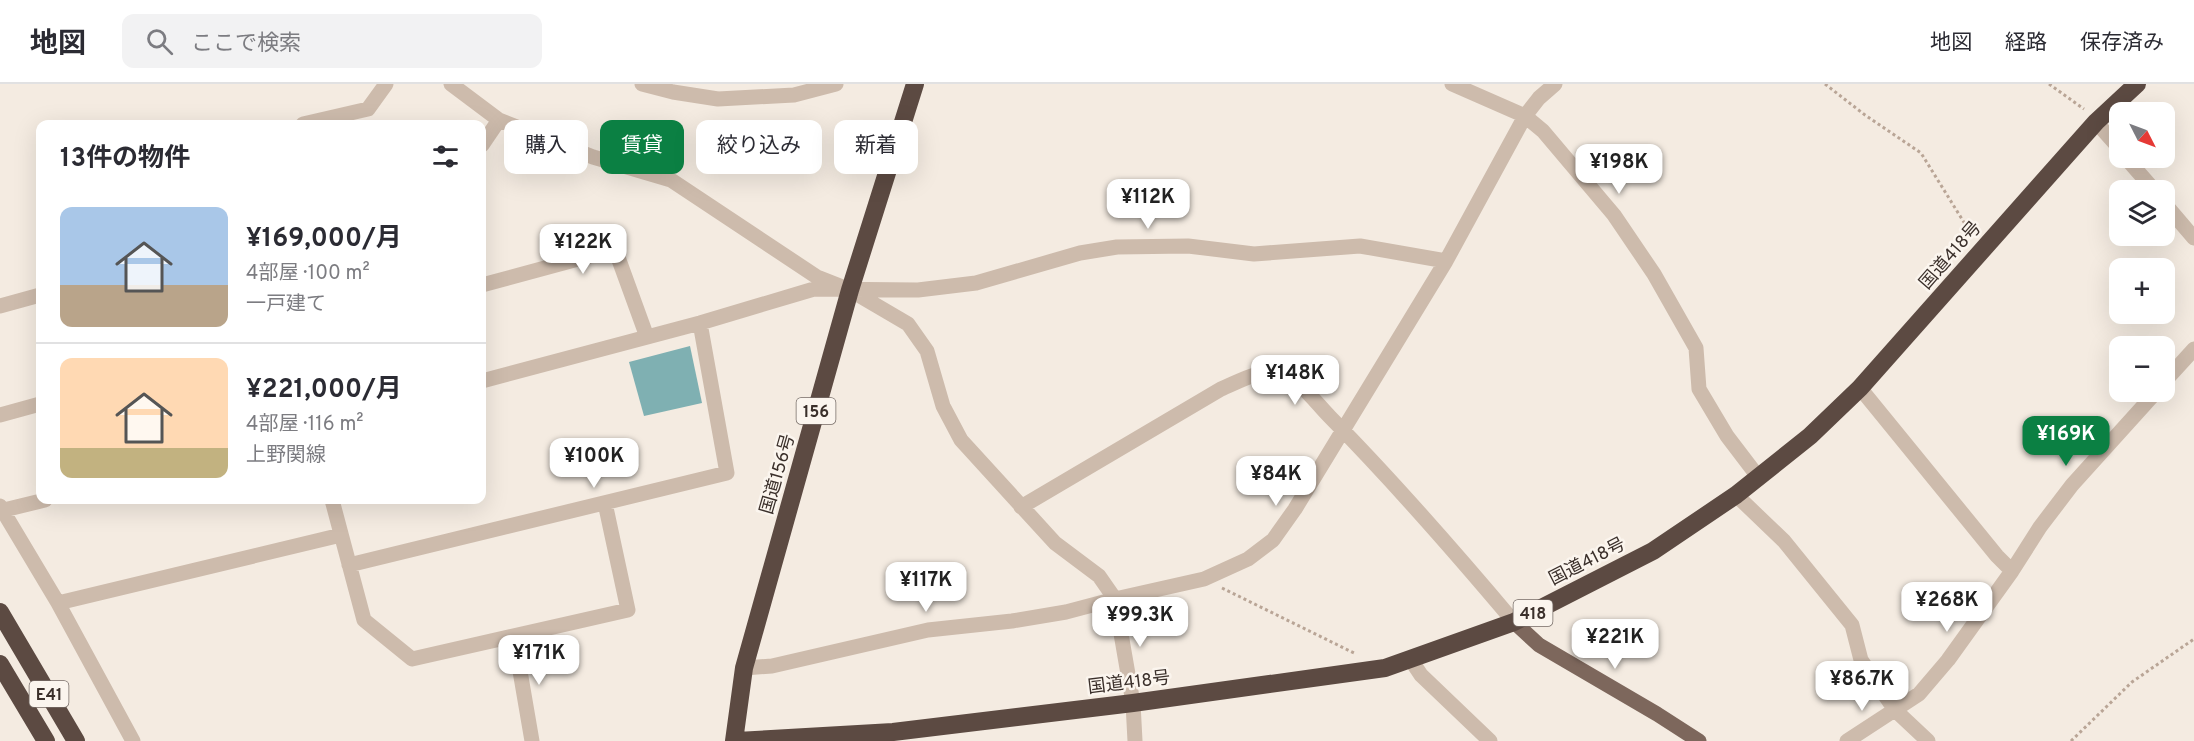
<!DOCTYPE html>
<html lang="ja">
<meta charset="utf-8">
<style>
body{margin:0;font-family:Overpass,"Noto Sans JP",sans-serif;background:#f2f2f3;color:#2b2b33;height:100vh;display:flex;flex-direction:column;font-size:22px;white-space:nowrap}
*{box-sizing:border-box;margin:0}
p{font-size:20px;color:#7c7c81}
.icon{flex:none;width:33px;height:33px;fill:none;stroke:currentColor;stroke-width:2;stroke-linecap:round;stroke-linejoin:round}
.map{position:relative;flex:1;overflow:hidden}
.side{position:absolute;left:36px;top:36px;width:450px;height:384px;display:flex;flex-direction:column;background:#fff;border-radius:12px;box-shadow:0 6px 24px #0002}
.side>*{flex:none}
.hud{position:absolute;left:504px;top:36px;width:570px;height:54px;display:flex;gap:12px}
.needle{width:39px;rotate:132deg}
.fabs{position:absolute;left:2109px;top:18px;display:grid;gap:12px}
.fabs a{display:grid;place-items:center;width:66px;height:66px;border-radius:12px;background:#fff;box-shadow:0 6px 24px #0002;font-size:30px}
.price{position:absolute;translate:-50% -51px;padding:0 14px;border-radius:12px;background:#fff;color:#222;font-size:20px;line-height:39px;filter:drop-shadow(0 2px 3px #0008)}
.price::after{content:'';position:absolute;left:50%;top:36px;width:18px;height:14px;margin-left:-9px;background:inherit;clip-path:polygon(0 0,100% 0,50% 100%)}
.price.current{background:#0b8043;color:#fff}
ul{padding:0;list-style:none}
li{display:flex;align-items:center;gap:18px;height:150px;padding:0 24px}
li+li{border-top:2px solid #e1e1e2}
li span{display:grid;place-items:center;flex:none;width:168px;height:120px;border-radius:12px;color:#555}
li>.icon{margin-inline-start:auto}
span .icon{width:72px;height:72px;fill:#fffc;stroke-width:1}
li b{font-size:26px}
h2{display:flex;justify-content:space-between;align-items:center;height:72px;padding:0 24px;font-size:26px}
.tag{padding:0 21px;border-radius:12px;background:#fff;box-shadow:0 6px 24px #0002;font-size:21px;line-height:54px}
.tag.current{background:#0b8043;color:#fff}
header{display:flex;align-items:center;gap:36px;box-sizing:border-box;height:84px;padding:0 30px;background:#fff;border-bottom:2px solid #e1e1e2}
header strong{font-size:28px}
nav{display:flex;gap:33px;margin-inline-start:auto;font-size:21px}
.search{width:420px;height:54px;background:#f2f2f3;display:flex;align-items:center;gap:15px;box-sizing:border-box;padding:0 21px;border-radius:12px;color:#7c7c81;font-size:22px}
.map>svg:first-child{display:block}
.water{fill:#7fb0b2}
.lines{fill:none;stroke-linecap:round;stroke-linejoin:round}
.path{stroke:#b9a596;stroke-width:3;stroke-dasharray:3 3;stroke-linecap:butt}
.minor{stroke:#cdbbac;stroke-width:15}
.major{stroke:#7d675c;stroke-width:15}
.highway{stroke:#5c4a42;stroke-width:18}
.labels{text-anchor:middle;stroke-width:5;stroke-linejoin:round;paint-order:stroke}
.shield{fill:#fbf5ee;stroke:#756b66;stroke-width:1.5}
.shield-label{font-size:16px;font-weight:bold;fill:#3b302b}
.street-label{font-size:18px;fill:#3b302b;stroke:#fbf5ee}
</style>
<header>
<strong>地図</strong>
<div class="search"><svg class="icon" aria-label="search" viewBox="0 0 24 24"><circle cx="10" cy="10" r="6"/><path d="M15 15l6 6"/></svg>ここで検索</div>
<nav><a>地図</a><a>経路</a><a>保存済み</a></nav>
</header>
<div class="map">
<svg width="2194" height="657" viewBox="0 0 2194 657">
<rect width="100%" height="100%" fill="#f4ebe1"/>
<path class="water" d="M690,262L702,319L644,332L629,278Z"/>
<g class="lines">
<path class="path" d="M1825,0L1865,31L1921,69L1965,140L1975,149
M2049,0L2084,25
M1222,504L1356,570
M2071,657L2132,598L2194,555"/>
<path class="minor" d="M451,0L499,36L593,73L671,96L817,193L850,206L908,240L927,267L943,322L961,356L1055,459L1099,492L1115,515L1133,619L1135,657
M642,0L673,8L718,15L794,11L836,0
M1452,0L1525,32L1539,14L1555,0
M2096,38L2120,65
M303,40L368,25L386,0
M482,61L499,36
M2126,74L2154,106
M2164,119L2194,154
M482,201L615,165L647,253
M0,222L40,211
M482,297L700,239L814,205L918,206L976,199L1080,169L1117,163L1188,162L1254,170L1360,162L1446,177
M2164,298L2194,265
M1860,304L1997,472L2012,487
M0,331L40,320
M1736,411L1784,457L1852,541L1861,576L1895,626L1928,657
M332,416L364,536L412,575L628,526L605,419
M0,422L58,519L133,657
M1021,423L1221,305C1238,298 1265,282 1282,290C1301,297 1316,319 1330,333C1394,398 1455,468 1514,538
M0,427L45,416
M349,481L727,389L700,239
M58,519L341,451
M514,552L532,657
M1411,576L1421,591L1490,657
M744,584L772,582L928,546L1012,537L1066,528L1115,515L1204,495L1248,475L1273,456L1295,425L1446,177L1525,32L1543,47L1614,131L1654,190L1696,264L1699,305L1727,352L1759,394
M1847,657L1919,610L1948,576L2012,487L2040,443L2072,401L2156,308"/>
<path class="major" d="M1514,538L1539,561L1657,630L1699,657"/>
<path class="highway" d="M0,528L76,657
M0,580L46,657
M734,657L744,584L850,206L915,0
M737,657L893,648L1133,619L1385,584L1514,538L1653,467L1736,411L1810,352L1860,304L2096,38L2137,0"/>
</g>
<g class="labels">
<g class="shield">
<rect x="796.5" y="314" width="39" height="26" rx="4.5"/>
<rect x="1513.5" y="516" width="39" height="26" rx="4.5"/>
<rect x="29.5" y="597" width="39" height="26" rx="4.5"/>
</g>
<g class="shield-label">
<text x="816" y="333">156</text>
<text x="1533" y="535">418</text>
<text x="49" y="616">E41</text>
</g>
<g class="street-label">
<text transform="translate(1950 171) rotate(-49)" y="6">国道418号</text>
<text transform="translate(777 390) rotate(-74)" y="6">国道156号</text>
<text transform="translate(1587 477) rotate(-27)" y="6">国道418号</text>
<text transform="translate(1129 598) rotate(-7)" y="6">国道418号</text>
</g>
</g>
</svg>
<div class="fabs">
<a><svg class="needle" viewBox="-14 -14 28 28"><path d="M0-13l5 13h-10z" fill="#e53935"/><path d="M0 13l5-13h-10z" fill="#7c7c81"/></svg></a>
<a><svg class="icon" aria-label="layers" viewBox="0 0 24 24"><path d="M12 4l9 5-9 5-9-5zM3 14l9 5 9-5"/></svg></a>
<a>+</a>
<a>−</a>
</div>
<b class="price" style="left:1619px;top:111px">¥198K</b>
<b class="price" style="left:1148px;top:146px">¥112K</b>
<b class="price" style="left:583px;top:191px">¥122K</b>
<b class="price" style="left:1295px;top:322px">¥148K</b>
<b class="price current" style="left:2066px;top:383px">¥169K</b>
<b class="price" style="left:594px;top:405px">¥100K</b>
<b class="price" style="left:1276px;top:423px">¥84K</b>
<b class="price" style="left:926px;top:529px">¥117K</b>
<b class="price" style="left:1947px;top:549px">¥268K</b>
<b class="price" style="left:1140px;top:564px">¥99.3K</b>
<b class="price" style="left:1615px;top:586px">¥221K</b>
<b class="price" style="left:539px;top:602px">¥171K</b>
<b class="price" style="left:1862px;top:628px">¥86.7K</b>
<div class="hud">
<a class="tag">購入</a>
<a class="tag current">賃貸</a>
<a class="tag">絞り込み</a>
<a class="tag">新着</a>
</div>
<section class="side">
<h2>13件の物件<svg class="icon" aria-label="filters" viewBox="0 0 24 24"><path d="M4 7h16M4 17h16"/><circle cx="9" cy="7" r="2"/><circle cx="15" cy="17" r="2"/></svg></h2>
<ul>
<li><span style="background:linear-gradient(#a9c7e8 65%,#b9a48a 0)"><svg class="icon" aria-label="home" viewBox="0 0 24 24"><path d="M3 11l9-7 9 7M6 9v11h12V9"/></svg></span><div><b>¥169,000/月</b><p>4部屋 · 100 m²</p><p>一戸建て</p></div></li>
<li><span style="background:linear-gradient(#ffd9b3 75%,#c2b280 0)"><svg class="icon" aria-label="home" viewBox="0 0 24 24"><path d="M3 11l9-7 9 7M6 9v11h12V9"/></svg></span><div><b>¥221,000/月</b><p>4部屋 · 116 m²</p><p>上野関線</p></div></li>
</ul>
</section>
</div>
